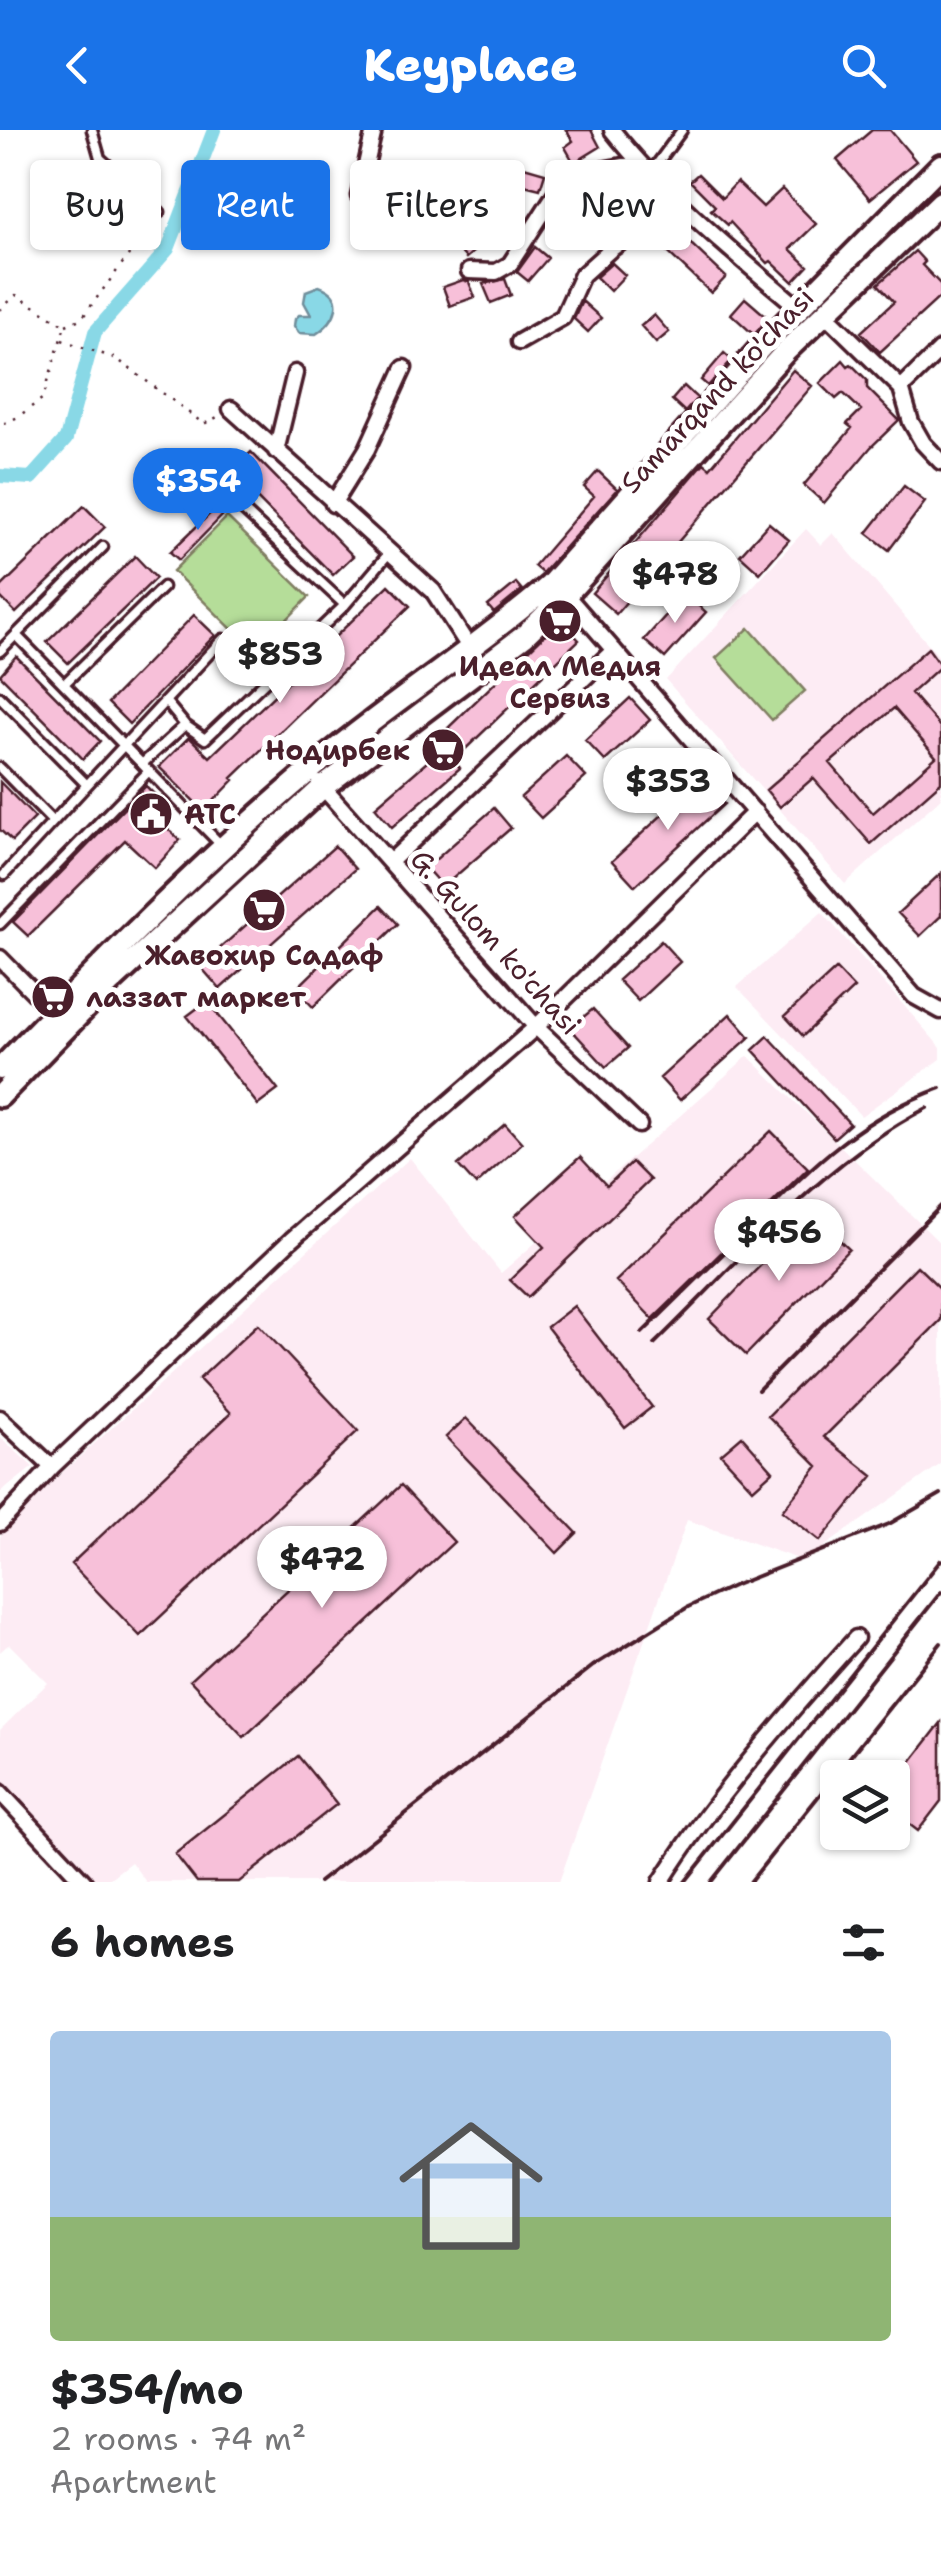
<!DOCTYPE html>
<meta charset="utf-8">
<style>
body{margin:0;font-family:"Shantell Sans",sans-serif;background:#f2f2f2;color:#202124;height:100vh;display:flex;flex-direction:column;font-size:38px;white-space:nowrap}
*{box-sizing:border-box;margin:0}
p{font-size:32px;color:#757577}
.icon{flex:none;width:55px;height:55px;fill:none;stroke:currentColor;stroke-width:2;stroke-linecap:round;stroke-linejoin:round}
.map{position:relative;height:1752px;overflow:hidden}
.sheet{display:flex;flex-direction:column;background:#fff;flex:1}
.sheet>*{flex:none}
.guide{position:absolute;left:30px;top:30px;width:882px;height:90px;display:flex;gap:20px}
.tools{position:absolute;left:820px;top:1630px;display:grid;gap:20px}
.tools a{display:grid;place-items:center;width:90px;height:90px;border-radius:10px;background:#fff;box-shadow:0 2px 8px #0004;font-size:50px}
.price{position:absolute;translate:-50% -85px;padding:0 22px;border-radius:35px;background:#fff;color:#222;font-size:32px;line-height:65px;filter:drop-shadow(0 2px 5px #0008)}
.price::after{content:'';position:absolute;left:50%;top:60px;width:30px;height:22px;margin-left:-15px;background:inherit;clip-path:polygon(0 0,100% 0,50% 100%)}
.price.on{background:#1a73e8;color:#fff}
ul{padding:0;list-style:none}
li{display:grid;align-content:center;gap:20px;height:530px;padding:0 50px}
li+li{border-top:2px solid #e0e0e0}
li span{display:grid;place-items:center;height:310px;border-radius:10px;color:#555}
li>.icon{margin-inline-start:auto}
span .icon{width:180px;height:180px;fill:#fffc;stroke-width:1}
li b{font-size:42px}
h2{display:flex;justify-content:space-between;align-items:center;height:120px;padding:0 50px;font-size:42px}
.chip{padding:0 35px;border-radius:10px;background:#fff;box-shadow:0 2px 8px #0004;font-size:35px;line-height:90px}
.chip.on{background:#1a73e8;color:#fff}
header{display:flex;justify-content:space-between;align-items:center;height:130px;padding:0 50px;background:#1a73e8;color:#fff;font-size:45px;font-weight:800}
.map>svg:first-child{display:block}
.built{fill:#fdecf4}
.green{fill:#b5dd99;stroke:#807e62;stroke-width:2.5}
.water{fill:#89d8e6;stroke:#708e9b;stroke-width:2.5}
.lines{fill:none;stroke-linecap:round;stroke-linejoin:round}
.canal{stroke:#89d8e6;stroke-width:14}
.building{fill:#f7c0d9;stroke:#4a1f2b;stroke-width:2.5;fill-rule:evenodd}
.service-casing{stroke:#4a1f2b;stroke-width:15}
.minor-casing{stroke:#4a1f2b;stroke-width:21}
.secondary-casing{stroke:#4a1f2b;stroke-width:28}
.path{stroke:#4a1f2b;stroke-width:2.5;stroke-dasharray:2.5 8;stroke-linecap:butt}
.service{stroke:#fff;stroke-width:8}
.minor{stroke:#fff;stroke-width:14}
.secondary{stroke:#fff;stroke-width:20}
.rail{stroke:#4a1f2b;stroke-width:4}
.labels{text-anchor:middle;stroke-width:10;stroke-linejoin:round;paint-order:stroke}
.street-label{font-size:28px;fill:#4a1f2b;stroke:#fff}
.poi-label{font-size:28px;font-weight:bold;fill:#4a1f2b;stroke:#fff}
</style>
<header><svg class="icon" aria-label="back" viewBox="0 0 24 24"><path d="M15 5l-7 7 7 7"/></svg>Keyplace<svg class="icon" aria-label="search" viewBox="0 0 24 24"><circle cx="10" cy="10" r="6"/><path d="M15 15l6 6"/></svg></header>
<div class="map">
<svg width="941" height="1752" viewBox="0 0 941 1752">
<rect width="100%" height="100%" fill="#fff"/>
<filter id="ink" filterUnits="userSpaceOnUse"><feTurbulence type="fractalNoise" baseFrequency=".01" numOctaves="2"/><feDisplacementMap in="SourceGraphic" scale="20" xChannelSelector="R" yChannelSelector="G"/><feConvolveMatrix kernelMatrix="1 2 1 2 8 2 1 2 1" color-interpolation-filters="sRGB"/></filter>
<g filter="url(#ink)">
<path class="built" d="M806,399L821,415L833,403L941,529V668L845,754L666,550Z
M822,782L941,918V929L861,986L737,857Z
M748,926L941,1114V1334L804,1431L687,1390L559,1752H146L131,1732L105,1752H93L0,1651V1600L48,1553L9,1514L0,1522V1407L11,1389L410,1028L501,1143Z
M0,1307L33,1337L0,1363Z"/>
<path class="green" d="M227,387L309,467L255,522L173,441Z
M749,498L805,561L772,590L716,528Z"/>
<path class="water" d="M319,156C348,166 336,191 316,204L299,203L294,196L295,189L299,185H311L304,172L306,161Z"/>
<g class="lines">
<path class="canal" d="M0,346L31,348L66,309L95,202L168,119L214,0"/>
</g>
<path class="building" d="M566,0H591L600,17L574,33L565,17L573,11Z
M872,0H890L916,31L870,69L837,30Z
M510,33L545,43L540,59L505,50Z
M698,44L722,68L737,52L763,77L782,59L816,94L790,119L808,136L793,152L771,131L768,133L730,92L728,95L711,80L715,76L690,51Z
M485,91L495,103L466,128L455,116Z
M672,96L726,147L711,163L657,112Z
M535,117L548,128L528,151L517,142Z
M915,121L925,132L922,135L941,155V166L880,222L861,202L894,172L878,154Z
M612,133L625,145L610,161L596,147Z
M505,149L511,165L491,173L483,154Z
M463,150L469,152L475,167L450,176L443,157Z
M745,168L768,188L754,205L731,184Z
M582,171L601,188L588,202L574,189Z
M654,185L669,202L656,213L641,196Z
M724,223L732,230L708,256L701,250Z
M843,230L848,236L851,234L867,250V258L899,290L871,317L824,373L804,355L852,298L847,294L861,280L843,263L836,269L820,253Z
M793,240L812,256L616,484L592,463L704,333L710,338Z
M684,256L697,268L685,282L672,270Z
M251,322L353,426L333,445L231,342Z
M598,341L617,359L542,443L534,436L594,366L584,357Z
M904,356L925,372L889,420L867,403Z
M220,374L226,382L179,430L170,422Z
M84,376L105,397L16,483L0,467V458Z
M769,393L789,410L760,443L740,425Z
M135,426L156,448L68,533L47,512Z
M516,453L522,460L494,483L488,476Z
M389,455L410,476L232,648L234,650L204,681L159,637L189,607L210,627Z
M685,464L706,482L665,528L644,510Z
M194,485L215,505L129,594L108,573Z
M560,490L579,510L454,630L460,638L392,697L375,677L457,606L448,598Z
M928,518L941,536L911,563L941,598V652L871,714L813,648L780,677L766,660ZM894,578L936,627L873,683L830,633Z
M16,526L100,611L83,629L0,545Z
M630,568L650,590L605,631L585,610Z
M566,626L586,647L541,688L521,667Z
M701,649L724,674L635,756L612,731Z
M0,652L35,688L12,711L0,700Z
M146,656L163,673L152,684L180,710L155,738L125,710L28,806L13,792Z
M494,678L511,698L443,757L426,738Z
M335,716L355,739L220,859L200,836Z
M941,743V786L920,806L898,783Z
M381,776L398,794L313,877L296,859Z
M661,811L680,832L638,871L618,850Z
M836,839L854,858L803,906L785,886Z
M207,871L278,960L258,975L187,886Z
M593,879L628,918L606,937L570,898Z
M730,884L750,907L680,970L660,948Z
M768,906L850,994L834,1008L753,920Z
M505,994L522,1013L476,1055L458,1035Z
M771,1001L808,1038L653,1189L616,1151Z
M580,1027L607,1056L632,1032L650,1050L528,1167L510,1150L544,1117L515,1086Z
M811,1083L849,1119L746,1225L709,1189Z
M917,1136L941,1159V1190L824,1307L873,1346L820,1411L782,1381L818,1336L768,1286Z
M574,1176L652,1277L625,1298L547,1197Z
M258,1194L358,1301L140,1506L71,1434L231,1283L199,1249Z
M466,1288L577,1403L557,1423L446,1307Z
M742,1306L773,1341L753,1359L721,1324Z
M401,1355L454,1412L244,1607L190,1550Z
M941,1593V1671L918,1701L892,1681V1656Z
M298,1626L337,1674L239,1752H197L175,1724Z"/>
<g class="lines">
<defs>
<path id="service" d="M92,0L100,28L160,82
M649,45L682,0
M212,351L345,475
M16,505L223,717
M0,521L103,417
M64,554L163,457
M0,567L87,655L223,509
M166,572L185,595
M142,634L185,595L205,609L345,475L390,422
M0,638L52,691
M4,745L87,655
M0,794L149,641"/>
<path id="minor" d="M612,0C666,68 733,122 800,179
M359,66L374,0
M469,141L496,142L510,134L566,47L638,33
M825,184L901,258L911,292L923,313L941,332
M519,212L563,187L582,145L611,119L637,101L682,77
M901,258L941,219
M231,279L433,461L469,517
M276,321L295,243
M333,374L367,319L404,238
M566,465L914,866L941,881
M319,653L536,897L639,995
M390,732L614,520
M0,828L54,883
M0,1288L52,1337
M0,1393L52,1337L291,1110L536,897L755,682
M0,1662L84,1752
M661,1752C713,1669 790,1581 856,1508"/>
<path id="secondary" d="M0,939C99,837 199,734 308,642C386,576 473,521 550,455L763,215L941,35
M0,966L109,854L323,657L524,506L566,465L786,221L941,72"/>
</defs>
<use href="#service" class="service-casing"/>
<use href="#minor" class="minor-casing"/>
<use href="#secondary" class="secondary-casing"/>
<path class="path" d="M0,180L16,165L65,195L43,268L18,287L0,295
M66,195L82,188L153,92
M62,210L117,229L204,294L221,285"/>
<use href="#service" class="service"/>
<use href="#minor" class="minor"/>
<use href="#secondary" class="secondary"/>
<path class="rail" d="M642,1203C679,1167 716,1130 754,1094C813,1035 860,987 941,958
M654,1214C738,1133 823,1031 927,978
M758,1260L941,1076
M319,1752L593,1536L688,1477L735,1455L889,1394L941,1364
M685,1752L941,1430
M711,1752L941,1462
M750,1752L941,1513"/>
</g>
</g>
<defs>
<symbol id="supermarket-disc" viewBox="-11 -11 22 22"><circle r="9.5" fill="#4a1f2b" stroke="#fff"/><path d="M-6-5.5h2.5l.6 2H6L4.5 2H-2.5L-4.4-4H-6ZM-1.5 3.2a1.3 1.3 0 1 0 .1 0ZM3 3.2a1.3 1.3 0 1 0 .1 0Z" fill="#fff"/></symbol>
<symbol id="civic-disc" viewBox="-11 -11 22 22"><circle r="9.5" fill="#4a1f2b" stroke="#fff"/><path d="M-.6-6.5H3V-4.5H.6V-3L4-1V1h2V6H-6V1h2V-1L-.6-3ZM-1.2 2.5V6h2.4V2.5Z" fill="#fff"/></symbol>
</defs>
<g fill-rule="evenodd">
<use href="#supermarket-disc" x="535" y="466" width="50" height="50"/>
<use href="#supermarket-disc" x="418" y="595" width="50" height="50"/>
<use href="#civic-disc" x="126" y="659" width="50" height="50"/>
<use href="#supermarket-disc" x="239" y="755" width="50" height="50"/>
<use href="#supermarket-disc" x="28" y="842" width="50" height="50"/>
</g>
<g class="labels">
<g class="street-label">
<text transform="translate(717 260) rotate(-47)" y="10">Samarqand ko'chasi</text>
<text transform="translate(496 812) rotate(48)" y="10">G. Gulom ko'chasi</text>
</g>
<g class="poi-label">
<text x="560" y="546">Идеал Медия<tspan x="560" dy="32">Сервиз</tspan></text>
<text x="410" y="630" text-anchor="end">Нодирбек</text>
<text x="184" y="694" text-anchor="start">АТС</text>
<text x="264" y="835">Жавохир Садаф</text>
<text x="86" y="877" text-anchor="start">лаззат маркет</text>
</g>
</g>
</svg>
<div class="tools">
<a><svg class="icon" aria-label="layers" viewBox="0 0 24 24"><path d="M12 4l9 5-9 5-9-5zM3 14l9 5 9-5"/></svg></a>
</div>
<b class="price on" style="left:198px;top:403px">$354</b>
<b class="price" style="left:675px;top:496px">$478</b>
<b class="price" style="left:280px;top:576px">$853</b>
<b class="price" style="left:668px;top:703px">$353</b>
<b class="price" style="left:779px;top:1154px">$456</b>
<b class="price" style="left:322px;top:1481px">$472</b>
<div class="guide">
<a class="chip">Buy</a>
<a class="chip on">Rent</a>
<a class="chip">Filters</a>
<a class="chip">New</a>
</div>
</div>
<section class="sheet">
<h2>6 homes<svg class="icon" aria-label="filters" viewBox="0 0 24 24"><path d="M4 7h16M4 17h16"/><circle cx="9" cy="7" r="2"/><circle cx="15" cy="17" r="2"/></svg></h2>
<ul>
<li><span style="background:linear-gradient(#a9c7e8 60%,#8fb573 0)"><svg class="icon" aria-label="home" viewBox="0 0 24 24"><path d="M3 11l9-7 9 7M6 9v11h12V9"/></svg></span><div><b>$354/mo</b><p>2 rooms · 74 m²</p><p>Apartment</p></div></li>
</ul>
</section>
